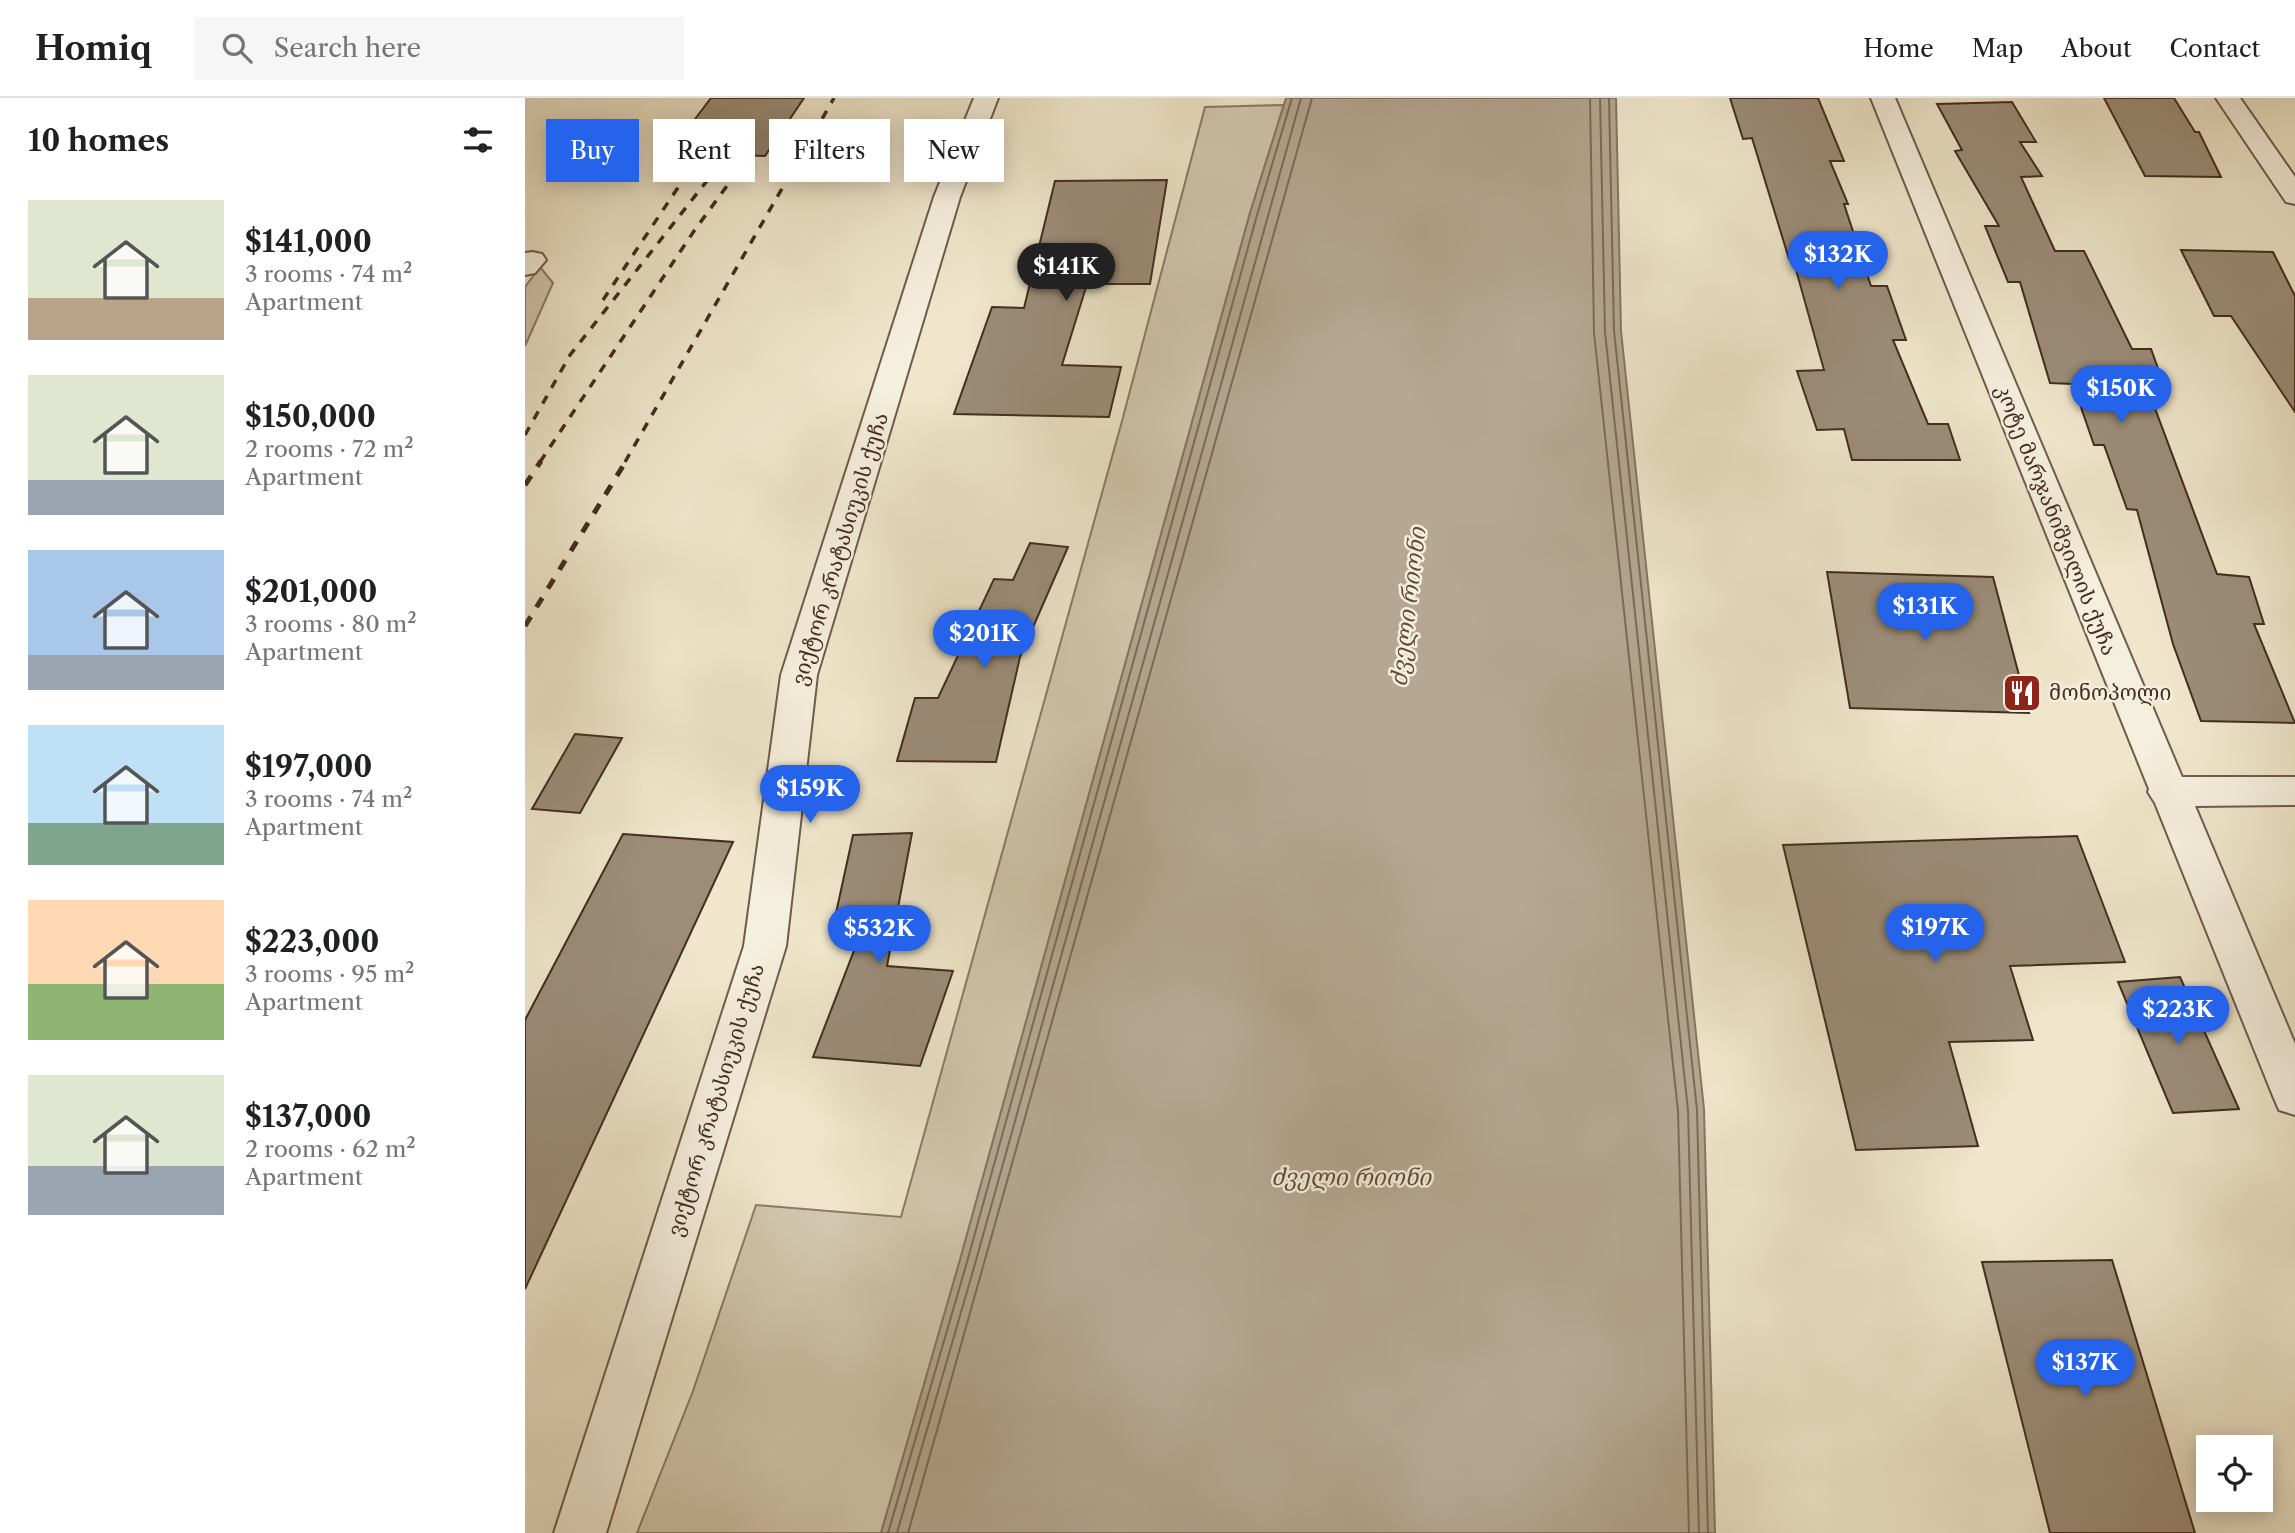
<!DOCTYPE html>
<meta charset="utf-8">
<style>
body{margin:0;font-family:"Libre Caslon Text","Noto Serif Georgian",serif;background:#f6f6f6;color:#202124;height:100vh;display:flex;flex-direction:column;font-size:26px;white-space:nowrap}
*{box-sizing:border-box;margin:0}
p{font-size:23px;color:#757577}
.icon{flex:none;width:38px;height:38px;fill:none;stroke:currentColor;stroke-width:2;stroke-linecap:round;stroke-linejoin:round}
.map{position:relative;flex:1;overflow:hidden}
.details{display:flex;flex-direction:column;background:#fff;width:525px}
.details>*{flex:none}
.top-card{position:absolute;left:21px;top:21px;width:665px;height:63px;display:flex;gap:14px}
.controls{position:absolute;left:1671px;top:1337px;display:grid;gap:14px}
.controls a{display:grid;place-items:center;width:77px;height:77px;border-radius:0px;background:#fff;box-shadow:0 4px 18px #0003;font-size:35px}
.price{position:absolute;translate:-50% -60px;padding:0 16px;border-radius:24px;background:#2563eb;color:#fff;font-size:23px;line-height:46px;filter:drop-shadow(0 2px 4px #0008)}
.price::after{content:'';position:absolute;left:50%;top:42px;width:21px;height:16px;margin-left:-10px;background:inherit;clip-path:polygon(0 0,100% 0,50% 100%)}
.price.current{background:#222;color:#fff}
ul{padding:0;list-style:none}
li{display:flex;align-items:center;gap:21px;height:175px;padding:0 28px}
li span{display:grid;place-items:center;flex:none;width:196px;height:140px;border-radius:0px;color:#555}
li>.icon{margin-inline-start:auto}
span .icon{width:84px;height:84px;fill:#fffc;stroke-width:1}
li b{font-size:30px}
h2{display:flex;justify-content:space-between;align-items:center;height:84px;padding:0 28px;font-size:30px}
.tag{padding:0 24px;border-radius:0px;background:#fff;box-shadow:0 4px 18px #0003;font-size:24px;line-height:63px}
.tag.current{background:#2563eb;color:#fff}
header{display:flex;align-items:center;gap:42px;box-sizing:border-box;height:98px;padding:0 35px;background:#fff;border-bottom:2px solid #e0e0e0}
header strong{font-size:33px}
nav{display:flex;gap:38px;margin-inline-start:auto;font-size:24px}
.search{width:490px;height:63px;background:#f6f6f6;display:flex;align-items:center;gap:18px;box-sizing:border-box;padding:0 24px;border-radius:0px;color:#757577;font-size:26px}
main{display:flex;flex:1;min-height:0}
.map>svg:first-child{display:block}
.green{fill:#d2c7ae;stroke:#8a7a67;stroke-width:2}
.water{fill:#b5a791;stroke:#877664;stroke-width:2}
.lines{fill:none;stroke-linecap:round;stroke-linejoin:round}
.shore{stroke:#7c6a58;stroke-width:2}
.building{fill:#9c8d79;stroke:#432d20;stroke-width:2}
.minor-casing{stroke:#6e5b4b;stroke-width:4}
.minor{fill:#f5efdd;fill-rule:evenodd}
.rail-far1{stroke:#432d20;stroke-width:3.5;stroke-dasharray:9 9;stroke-linecap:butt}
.rail{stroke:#432d20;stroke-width:5;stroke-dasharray:11 11;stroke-linecap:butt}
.labels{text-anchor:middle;stroke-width:5;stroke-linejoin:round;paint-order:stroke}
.street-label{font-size:21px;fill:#432d20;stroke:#f5efdd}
.poi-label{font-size:21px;fill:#432d20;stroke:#f5efdd;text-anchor:start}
.water-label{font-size:23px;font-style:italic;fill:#604c3c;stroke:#f5efdd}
</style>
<header>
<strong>Homiq</strong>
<div class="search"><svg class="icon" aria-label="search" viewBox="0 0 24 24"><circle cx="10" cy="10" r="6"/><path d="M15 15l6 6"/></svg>Search here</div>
<nav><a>Home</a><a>Map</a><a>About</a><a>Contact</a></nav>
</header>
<main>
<section class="details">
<h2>10 homes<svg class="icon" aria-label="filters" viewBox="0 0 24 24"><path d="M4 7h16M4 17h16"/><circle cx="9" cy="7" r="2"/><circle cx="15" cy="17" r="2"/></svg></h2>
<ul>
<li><span style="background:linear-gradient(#dfe7d0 70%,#b9a48a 0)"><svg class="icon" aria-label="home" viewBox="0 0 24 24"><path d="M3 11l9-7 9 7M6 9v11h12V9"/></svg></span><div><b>$141,000</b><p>3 rooms · 74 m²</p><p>Apartment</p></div></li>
<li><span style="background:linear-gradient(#dfe7d0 75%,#9aa5b1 0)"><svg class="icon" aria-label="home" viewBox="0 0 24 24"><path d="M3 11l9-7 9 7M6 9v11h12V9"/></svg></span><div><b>$150,000</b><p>2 rooms · 72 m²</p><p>Apartment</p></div></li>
<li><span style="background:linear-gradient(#a9c7e8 75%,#9aa5b1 0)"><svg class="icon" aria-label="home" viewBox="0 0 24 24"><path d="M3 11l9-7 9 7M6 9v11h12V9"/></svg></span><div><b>$201,000</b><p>3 rooms · 80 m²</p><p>Apartment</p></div></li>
<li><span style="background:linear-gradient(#bfe0f5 70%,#7fa58c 0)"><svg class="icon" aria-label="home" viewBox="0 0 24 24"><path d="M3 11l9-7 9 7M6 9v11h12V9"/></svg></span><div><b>$197,000</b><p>3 rooms · 74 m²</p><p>Apartment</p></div></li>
<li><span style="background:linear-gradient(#ffd9b3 60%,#8fb573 0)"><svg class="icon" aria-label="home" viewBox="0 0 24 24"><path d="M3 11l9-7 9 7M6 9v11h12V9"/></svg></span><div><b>$223,000</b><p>3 rooms · 95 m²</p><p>Apartment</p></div></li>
<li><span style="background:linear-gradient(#dfe7d0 65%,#9aa5b1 0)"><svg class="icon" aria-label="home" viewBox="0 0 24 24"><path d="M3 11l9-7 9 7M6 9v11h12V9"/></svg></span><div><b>$137,000</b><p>2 rooms · 62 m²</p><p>Apartment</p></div></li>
</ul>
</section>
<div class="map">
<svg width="1770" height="1435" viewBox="0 0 1770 1435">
<rect width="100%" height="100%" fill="#efe6cb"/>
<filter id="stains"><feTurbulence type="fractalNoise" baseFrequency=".00286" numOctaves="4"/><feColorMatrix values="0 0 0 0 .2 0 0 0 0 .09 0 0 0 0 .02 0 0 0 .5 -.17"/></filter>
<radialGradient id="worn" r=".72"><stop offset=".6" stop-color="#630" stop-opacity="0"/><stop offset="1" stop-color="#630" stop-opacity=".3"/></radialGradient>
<path class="green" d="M759,7L725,115L435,1162L356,1435H112L168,1293L231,1107L376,1119L597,323L680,9Z
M15,169L28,185L0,248V189Z"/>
<path class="water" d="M761,0H1091L1096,233L1179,1011L1190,1435H356L435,1162L725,115Z"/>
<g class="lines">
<path class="shore" d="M1065,0L1069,235L1153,1013L1164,1435
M1075,0L1080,234L1163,1012L1174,1435
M1084,0L1089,233L1172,1012L1183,1435
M363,1435L442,1164L732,117L767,0
M372,1435L450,1166L776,0
M383,1435L787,0"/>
</g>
<path class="building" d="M186,0H279L240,58L145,54Z
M1205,0H1293L1319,63H1305L1323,106H1319L1346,188H1362L1381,242H1368L1403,326H1423L1435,362H1327L1319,331L1292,332L1272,273L1299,272L1268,161H1264L1227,40L1218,41Z
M1579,0H1649L1670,34H1674L1696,79L1620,78Z
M1487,4L1511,44H1495L1517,78L1496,79L1530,153H1559L1607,251H1626L1640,290L1622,289L1692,476L1724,479L1739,526H1729L1770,625L1676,623L1648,546L1612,412L1602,411L1579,347H1569L1548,286L1525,285L1495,184H1483L1460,128H1474L1430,53L1437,52L1412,6Z
M642,82L625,186H562L537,267L596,269L584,319L429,316L467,209L499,210L530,83Z
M1656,152L1748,154L1770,198V314L1706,218H1689Z
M505,445L543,449L495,559L471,664L372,663L390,600H413L469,481L488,482Z
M1302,474L1468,479L1504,615L1325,610Z
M50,636L97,640L55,715L7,711Z
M387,735L362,868L428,873L395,968L288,959L335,837L306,838L328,737Z
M98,736L208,744L0,1191V922Z
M1552,738L1600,864L1485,868L1508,942L1424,944L1453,1048L1331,1052L1258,747Z
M1655,879L1714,1011L1648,1015L1593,884Z
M1587,1162L1670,1435H1525L1457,1164Z"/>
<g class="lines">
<defs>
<path id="minor" d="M449,0H473L435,99L292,577L261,848L81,1435H29L219,848L256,577L409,99Z
M1346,0H1370L1657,679H1770V707L1670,708L1770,946V1017L1754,1012L1748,998L1630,705L1623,694L1624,691Z
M1691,0H1715L1770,79V106L1761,104Z
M7,154L17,156L21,162L10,175L0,177V155Z"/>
</defs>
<use href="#minor" class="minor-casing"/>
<use href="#minor" class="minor"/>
<path class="rail-far1" d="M78,202L170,64
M0,337L45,257L196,65
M15,364L169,133L218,66
M100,364L309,0"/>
<path class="rail" d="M0,387L16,363
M0,528L101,363"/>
</g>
<defs>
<symbol id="restaurant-square" viewBox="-11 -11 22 22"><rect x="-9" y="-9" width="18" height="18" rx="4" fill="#8f2418" stroke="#f5efdd"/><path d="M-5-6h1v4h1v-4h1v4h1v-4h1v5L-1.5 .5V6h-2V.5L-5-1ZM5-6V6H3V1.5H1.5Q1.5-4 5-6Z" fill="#fff"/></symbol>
</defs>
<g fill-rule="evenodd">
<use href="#restaurant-square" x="1475" y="573" width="44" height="44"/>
</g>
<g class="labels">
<g class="street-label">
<text transform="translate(1531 422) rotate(68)" y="7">კოტე მარჯანიშვილის ქუჩა</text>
<text transform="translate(315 451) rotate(-73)" y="7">ვიქტორ კრატასიუკის ქუჩა</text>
<text transform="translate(191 1002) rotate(-73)" y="7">ვიქტორ კრატასიუკის ქუჩა</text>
</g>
<g class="poi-label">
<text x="1524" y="602">მონოპოლი</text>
</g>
<g class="water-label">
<text transform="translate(883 509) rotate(-83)" y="8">ძველი რიონი</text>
<text x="826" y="1087">ძველი რიონი</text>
</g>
</g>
<rect width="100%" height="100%" filter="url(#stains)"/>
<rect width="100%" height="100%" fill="url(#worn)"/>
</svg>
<div class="controls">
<a><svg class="icon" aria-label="locate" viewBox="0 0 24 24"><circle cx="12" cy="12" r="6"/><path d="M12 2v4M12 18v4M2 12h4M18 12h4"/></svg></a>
</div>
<b class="price" style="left:1313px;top:193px">$132K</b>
<b class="price current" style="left:541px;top:205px">$141K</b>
<b class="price" style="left:1596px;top:327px">$150K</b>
<b class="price" style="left:1400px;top:545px">$131K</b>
<b class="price" style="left:459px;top:572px">$201K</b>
<b class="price" style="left:285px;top:727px">$159K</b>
<b class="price" style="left:1410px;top:866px">$197K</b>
<b class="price" style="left:354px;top:867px">$532K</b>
<b class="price" style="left:1653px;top:948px">$223K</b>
<b class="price" style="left:1560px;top:1301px">$137K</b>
<div class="top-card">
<a class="tag current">Buy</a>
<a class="tag">Rent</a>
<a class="tag">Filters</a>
<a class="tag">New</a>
</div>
</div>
</main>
